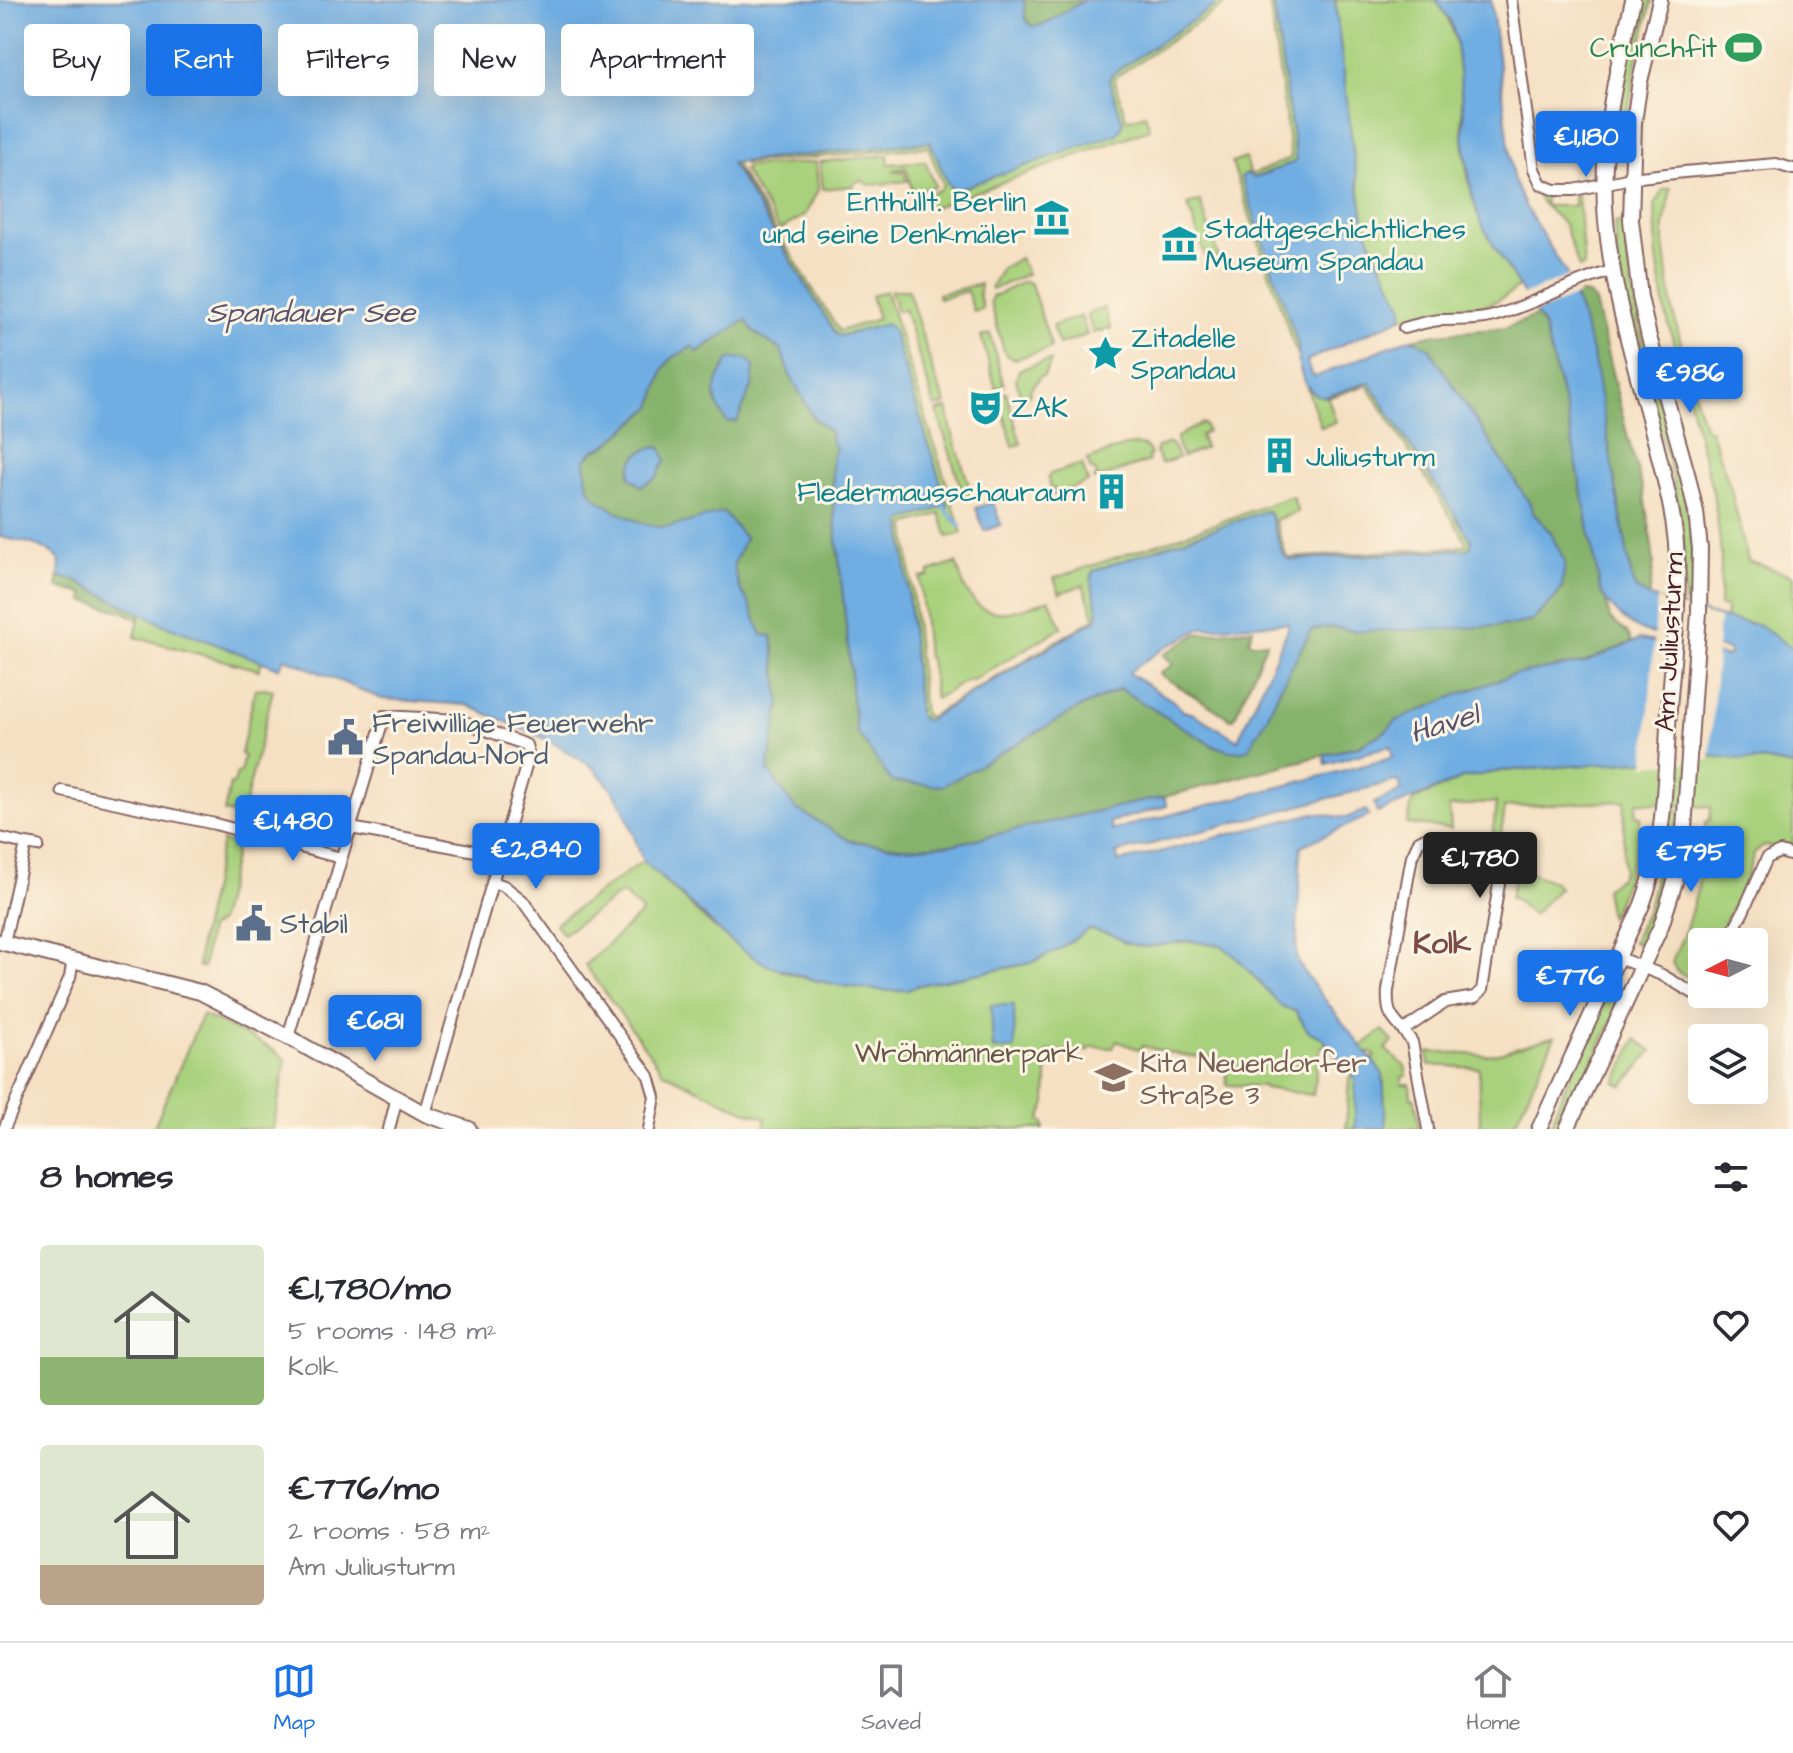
<!DOCTYPE html>
<meta charset="utf-8">
<style>
body{margin:0;font-family:"Architects Daughter",sans-serif;background:#f2f2f3;color:#2b2b33;height:100vh;display:flex;flex-direction:column;font-size:30px;white-space:nowrap}
*{box-sizing:border-box;margin:0}
p{font-size:26px;color:#7c7c81}
.icon{flex:none;width:44px;height:44px;fill:none;stroke:currentColor;stroke-width:2;stroke-linecap:round;stroke-linejoin:round}
.map{position:relative;height:1129px;overflow:hidden}
.panel{display:flex;flex-direction:column;background:#fff;flex:1}
.panel>*{flex:none}
.top-card{position:absolute;left:24px;top:24px;width:800px;height:72px;display:flex;gap:16px}
.needle{width:52px;rotate:264deg}
.tools{position:absolute;left:1688px;top:928px;display:grid;gap:16px}
.tools a{display:grid;place-items:center;width:80px;height:80px;border-radius:8px;background:#fff;box-shadow:0 8px 32px #0002;font-size:40px}
.price{position:absolute;translate:-50% -68px;padding:0 18px;border-radius:8px;background:#1a73e8;color:#fff;font-size:26px;line-height:52px;filter:drop-shadow(0 2px 4px #0008)}
.price::after{content:'';position:absolute;left:50%;top:48px;width:24px;height:18px;margin-left:-12px;background:inherit;clip-path:polygon(0 0,100% 0,50% 100%)}
.price.current{background:#222;color:#fff}
ul{padding:0;list-style:none}
li{display:flex;align-items:center;gap:24px;height:200px;padding:0 40px}
li span{display:grid;place-items:center;flex:none;width:224px;height:160px;border-radius:8px;color:#555}
li>.icon{margin-inline-start:auto}
span .icon{width:96px;height:96px;fill:#fffc;stroke-width:1}
li b{font-size:34px}
h2{display:flex;justify-content:space-between;align-items:center;height:96px;padding:0 40px;font-size:34px}
.tag{padding:0 28px;border-radius:8px;background:#fff;box-shadow:0 8px 32px #0002;font-size:28px;line-height:72px}
.tag.current{background:#1a73e8;color:#fff}
.tabs{display:flex;justify-content:space-around;align-items:center;height:112px;border-top:2px solid #e1e1e2;background:#fff;font-size:22px;color:#7c7c81}
.tabs a{display:grid;justify-items:center;gap:4px}
.tabs .current{color:#1a73e8}
.map>svg:first-child{display:block}
.green{fill:#a9d17d;stroke:#7a7854;stroke-width:2}
.forest{fill:#86b36c;stroke:#68694c;stroke-width:2}
.water{fill:#70ade2;stroke:#5d6686;stroke-width:2;fill-rule:evenodd}
.pier{fill:#f5e0c3}
.lines{fill:none;stroke-linecap:round;stroke-linejoin:round}
.stream{stroke:#70ade2;stroke-width:4}
.minor-casing{stroke:#866360;stroke-width:14}
.secondary-casing{stroke:#866360;stroke-width:18}
.minor{stroke:#fff;stroke-width:10}
.secondary{stroke:#fff;stroke-width:14}
.labels{text-anchor:middle;stroke-width:6;stroke-linejoin:round;paint-order:stroke}
.leisure-label{font-size:28px;fill:#27864d;stroke:#fcf5e5;text-anchor:end}
.culture-label{font-size:28px;fill:#0d838f;stroke:#fcf5e5;text-anchor:start}
.street-label{font-size:28px;fill:#4a1f2b;stroke:#fcf5e5}
.service-label{font-size:28px;fill:#4e5e75;stroke:#fcf5e5;text-anchor:start}
.park-label{font-size:28px;fill:#665444;stroke:#fcf5e5}
.education-label{font-size:28px;fill:#785e54;stroke:#fcf5e5;text-anchor:start}
.water-label{font-size:30px;font-style:italic;fill:#57516b;stroke:#fcf5e5}
.neighbourhood-label{font-size:30px;font-weight:bold;fill:#7d4944;stroke:#fcf5e5}
</style>
<div class="map">
<svg width="1793" height="1129" viewBox="0 0 1793 1129">
<rect width="100%" height="100%" fill="#fcf5e5"/>
<filter id="ink" filterUnits="userSpaceOnUse"><feTurbulence type="fractalNoise" baseFrequency=".0125" numOctaves="2"/><feDisplacementMap in="SourceGraphic" scale="16" xChannelSelector="R" yChannelSelector="G"/><feConvolveMatrix kernelMatrix="1 2 1 2 8 2 1 2 1" color-interpolation-filters="sRGB"/></filter>
<filter id="wash" filterUnits="userSpaceOnUse"><feTurbulence type="fractalNoise" baseFrequency=".006" numOctaves="4" result="noise"/><feDisplacementMap in="SourceGraphic" scale="32" xChannelSelector="R" yChannelSelector="G"/><feGaussianBlur stdDeviation="1.8" result="paint"/><feColorMatrix in="noise" values="0 0 0 0 0 0 0 0 0 0 0 0 0 0 0 0 0 1.4 0 .05"/><feComposite in="paint" operator="in"/></filter>
<g filter="url(#wash)">
<rect width="100%" height="100%" fill="#f5e0c3"/>
<path class="green" d="M1223,0H1232L1114,78L1127,120L1145,114L1150,129L926,210L921,196L939,190L943,186L928,147L744,164L740,162L737,164V168L839,331L878,319L871,296L886,291L962,533L948,537L940,514L906,525L924,715L929,717L1095,618L1083,585L1060,593L1054,578L1175,538L1292,496L1298,512L1275,520L1287,558L1457,547L1466,544V541L1367,385L1328,398L1336,422L1321,427L1307,388L1317,396L1369,382L1471,540L1472,544L1467,549L1289,560L1283,554L1269,512L1265,511L1093,571L1099,610L1097,619L927,720H924L919,715L902,525L903,521L906,519L948,506L892,329L883,325L839,336L836,334L731,162L930,142L949,186L956,190L1117,134L1123,121L1109,81L1112,74Z
M1269,0H1273L1296,159L1294,162L1254,178L1251,177L1298,345V358L1232,163L1245,158L1251,175L1291,158Z
M1335,0H1436C1466,36 1460,93 1463,137C1464,157 1468,179 1473,198C1482,230 1501,258 1519,286C1487,316 1441,310 1401,318L1403,313L1375,251L1365,224L1354,159Z
M1641,0H1652L1636,66L1628,112L1621,114L1617,109L1625,64Z
M888,155L889,164L925,161L935,186L913,193L906,168L894,170V172L904,171L907,181L872,185L867,184L862,180L855,182L853,186L823,189L820,162Z
M816,162L818,190L805,215L780,230L743,170H745L746,167Z
M1671,188L1664,225V244L1673,312L1697,404L1705,429H1710L1730,486L1748,561L1793,576V649L1759,625L1725,619L1726,607L1720,606L1721,554L1718,525L1713,492L1665,310L1657,258L1655,205L1663,190Z
M1534,190L1546,195L1544,204L1547,206H1574V196H1578L1584,266L1579,268L1564,224L1542,203Z
M1200,201L1219,258L1207,261L1188,205Z
M1624,221C1628,272 1636,320 1651,368L1646,373L1643,370C1630,322 1617,274 1614,223Z
M1020,258L1027,274L992,290L991,287L1002,268Z
M1025,281L1031,284L1051,346L1049,349L1015,359L1007,356L1004,351L990,301L992,297Z
M980,284L979,295L983,309L974,312L967,291L939,299L938,294Z
M891,290H908L937,383L946,404L935,407L904,309L897,311Z
M1104,308L1111,328L1093,333L1087,314Z
M1081,316L1087,335L1059,345L1052,326Z
M990,334L1004,386L996,389L981,336Z
M1046,361H1051L1044,376L1040,377L1030,390V394L1022,402L1016,380L1019,370Z
M1653,384L1656,388L1682,485L1690,526L1693,572L1692,606L1684,602C1685,577 1685,553 1682,528C1676,481 1660,435 1648,390L1650,385Z
M1006,392L1021,444L1013,446L998,394Z
M947,408L952,432L972,495L964,498L937,411Z
M1202,423L1205,425L1207,432L1200,435L1205,448L1182,457L1177,443V437Z
M1169,443L1173,446L1178,458L1161,464L1155,452L1158,447Z
M1134,445C1143,445 1148,445 1151,455L1148,456L1149,461L1095,480L1094,478L1097,476L1095,470H1091L1087,460L1125,446Z
M1082,464L1088,482L1053,495L1056,492L1055,489L1051,490L1048,479L1050,474Z
M956,563C960,573 962,585 968,593C986,625 1023,610 1049,599L1062,627L972,681L970,679L935,699L930,658H927L920,578L929,576V572Z
M140,613L162,624L262,661L259,670L135,637Z
M264,688L273,690L242,816L224,812L230,784H234L237,773H240L244,756L241,754L255,689Z
M1710,756L1759,761L1762,760L1793,766V850L1786,848L1765,846L1754,853L1747,876L1716,942H1702V972L1696,981L1677,972L1672,962L1687,926L1698,887L1706,821H1710L1711,807L1637,802L1636,815L1641,816C1637,853 1626,884 1610,918L1605,888L1620,877L1623,871L1625,801L1505,807L1501,835L1493,833L1496,802L1449,807L1451,829L1407,824L1413,800L1463,778L1501,771Z
M1669,808L1679,809C1675,858 1663,902 1646,947L1633,942L1649,905Z
M222,841L237,845L219,922L209,929L203,968L198,967L200,940Z
M643,861C680,895 720,939 764,963C791,977 829,984 859,988C879,990 899,994 919,985L1031,963L1058,950L1089,929L1113,935L1125,943L1146,947L1189,941L1221,945L1235,956L1283,1008L1296,1011L1307,1030L1322,1038L1328,1044L1320,1048L1313,1095L1265,1088L1264,1086L1227,1085L1226,1060L1181,1055L1142,1046L1140,1050L1117,1041L1113,1048L1090,1047L1089,1051H1048L1046,1103L1040,1121L1044,1123V1129H764L766,1118L742,1110L663,1072L585,965L643,912L622,893L563,934L555,924Z
M1516,868L1555,882L1559,888L1533,915L1515,899L1510,898Z
M1625,986L1627,989L1561,1129H1551L1557,1105L1603,1004L1614,992Z
M202,1015C222,1024 272,1045 286,1060L273,1129H153Z
M1383,1030L1393,1042L1385,1049L1405,1066L1407,1076L1402,1077V1084H1410L1411,1098H1415L1419,1129H1386L1383,1075L1372,1059L1375,1056L1371,1052L1368,1054L1361,1046Z
M1555,1036L1512,1129H1480L1479,1068L1429,1065L1428,1052L1486,1055L1499,1053Z
M1636,1039L1652,1051L1623,1086L1616,1082Z
M1352,1075L1355,1078V1129H1346L1349,1078Z"/>
<path class="forest" d="M1024,0H1084L1045,24L1032,27C1025,18 1022,11 1024,0Z
M1580,294L1589,295L1594,299L1628,438L1642,486L1649,524L1654,562L1649,597L1636,589L1632,581L1593,355L1575,296Z
M1538,315L1544,327L1568,418L1601,593L1606,601L1610,619L1627,632L1632,642L1584,663L1512,675L1396,721L1386,731L1358,746L1164,797L1111,808L955,844L908,848L850,841L795,808L768,770L780,703L772,636H762L749,603L740,589L733,566L745,538L723,512C709,516 674,528 662,527C645,527 605,507 593,496C584,487 586,472 585,460L594,450L605,446L652,407L664,368L671,359L693,346L698,352L746,319L753,331L781,350L790,375L813,417L830,432L832,443L836,448L832,459L834,511L851,672V689L857,732L1079,708L1120,689L1212,745L1230,751H1244L1267,718L1281,686L1311,630L1329,627L1360,631L1512,625L1532,621L1555,598L1551,533L1533,513L1530,504L1429,348L1412,339L1436,334L1506,328Z
M59,576L76,581L140,613L139,620L124,612L84,601V594L57,587Z
M1253,629L1249,640L1252,643L1267,642L1234,719H1231L1159,674L1174,664L1163,655L1197,634Z"/>
<path class="water" d="M0,0H1024L1025,18L1032,27L1045,24L1084,0H1223L1112,74L1109,81L1123,121L1122,127L1117,134L956,190L949,186L930,142L731,163L836,334L840,336L886,324L892,328L948,506L906,519L903,521L902,525L919,715L923,720H927L1097,619C1101,603 1087,586 1093,571L1265,511L1269,512L1283,554L1289,560L1467,549L1471,546V540L1369,382L1325,397C1302,394 1297,364 1298,345L1241,177L1247,173L1254,178L1294,162L1296,159L1273,0H1335L1354,159L1365,224L1375,251L1403,307C1403,313 1403,317 1397,320L1308,360C1307,366 1310,374 1315,377L1405,340C1415,339 1421,343 1429,348L1530,504L1533,513L1551,533L1565,562L1562,587L1555,598L1532,621L1512,625L1448,629L1360,631L1329,627L1311,630L1281,686L1267,718L1249,748L1244,751H1230L1212,745L1120,689L1079,708L943,786L892,782L857,732L851,689V672L834,511L832,459L836,448L832,443L830,432L813,417L790,375L781,350L753,331L746,320L697,352L693,346L671,359L664,368L652,407L605,446L594,450L585,460C586,470 585,481 590,490C598,505 644,527 661,527C674,528 709,516 723,512L745,538L733,566L740,589L749,603L762,635L772,636L780,703L768,770L795,808L850,841L908,848L955,844L1111,808L1164,797L1167,806L1110,822L1111,830L1381,761L1393,757L1390,746L1326,764L1324,755L1359,746L1386,731L1396,721L1457,695L1512,675L1584,663L1640,639L1725,656L1730,655L1729,650L1645,632C1624,622 1614,612 1601,593L1568,418L1544,327L1500,256L1480,221L1472,196L1463,136L1464,116L1455,36L1451,22L1436,0H1491L1513,178L1525,206L1566,273L1582,318L1593,355L1604,417L1632,581L1636,589L1649,597L1725,619L1759,625L1793,649V766L1762,760L1759,761L1710,756L1501,771L1463,778L1377,813L1374,803L1401,791L1400,783L1396,781L1116,853L1119,862L1315,813L1346,818L1366,810L1369,816L1301,846L1296,955L1299,964L1315,987L1383,1074L1386,1129H1355V1078L1322,1038L1307,1030L1296,1011L1283,1008L1235,956L1221,945L1189,941L1146,947L1125,943L1113,935L1089,929L1058,950L1031,963L919,985L908,990L887,991L842,986L807,978L767,965L735,945L643,861L624,809L614,792L594,768L550,741L467,705L382,699L285,658L279,668L162,624L76,581L59,576L60,561C47,543 21,542 0,537ZM1287,623H1288V629L1238,740L1194,714L1183,711L1175,702L1130,674V671L1166,647L1202,628Z
M746,358L754,366L752,387L737,421L727,422C708,395 714,386 729,359Z
M661,447L666,460L656,478L641,486L630,477C630,456 641,448 661,447Z
M993,502L1001,525L984,531L976,508Z
M991,1005H1014L1015,1049L993,1050Z"/>
<path class="pier" d="M1570,275L1579,295L1532,314L1520,296Z
M1657,599L1719,619L1710,760L1645,765Z"/>
<g class="lines">
<path class="stream" d="M944,507L960,526"/>
</g>
</g>
<g filter="url(#ink)">
<g class="lines">
<defs>
<path id="minor" d="M1511,0L1534,169L1541,184L1555,190H1574L1631,178L1684,172L1776,164L1793,169
M1404,328C1416,325 1428,321 1440,320C1457,319 1474,321 1490,317C1532,306 1570,282 1612,271
M62,791L215,824L341,858
M351,828L481,852L500,857
M0,838L26,844L4,943
M26,844L38,846
M493,882L504,886L522,900L649,1076L655,1097L649,1129
M1727,942L1743,912L1767,858L1780,852L1793,856
M1619,958L1662,975L1700,997L1702,993
M1404,1030L1445,1002L1475,997L1482,990L1503,859L1500,850L1491,845L1427,837L1419,841L1412,856L1388,990C1386,1021 1396,1018 1412,1042L1428,1129
M288,1037L384,716L459,720L526,745L529,756L425,1114
M4,1129L70,977L73,959
M389,1129L397,1097"/>
<path id="secondary" d="M0,942L200,992L288,1037L425,1114L469,1129
M1539,1129L1642,905C1666,843 1665,774 1669,709C1674,641 1685,571 1670,504C1651,409 1615,318 1606,221C1599,146 1616,72 1633,0
M1567,1129L1661,926L1675,882L1684,829L1699,612L1700,549L1696,512L1688,477L1649,337L1640,297L1631,220L1634,122L1640,81L1660,0"/>
</defs>
<use href="#minor" class="minor-casing"/>
<use href="#secondary" class="secondary-casing"/>
<use href="#minor" class="minor"/>
<use href="#secondary" class="secondary"/>
</g>
</g>
<defs>
<symbol id="stadium-bare" viewBox="-9 -9 18 18"><path d="M0-5a6.5 5 0 1 0 0 10a6.5 5 0 1 0 0-10ZM-3.5-1.8h7v3.6h-7Z" fill="#2e9e5b" stroke="#fcf5e5" stroke-width="2.5" paint-order="stroke"/></symbol>
<symbol id="museum-bare" viewBox="-9 -9 18 18"><path d="M0-6L6-3V-2H-6V-3ZM-5-1h2V3h-2ZM-1-1h2V3h-2ZM3-1h2V3H3ZM-6 4H6V6H-6Z" fill="#0f9aa8" stroke="#fcf5e5" stroke-width="2.5" paint-order="stroke"/></symbol>
<symbol id="sight-bare" viewBox="-9 -9 18 18"><path d="M0-6L1.8-2.2L6-1.7L2.9 1.2L3.7 5.4L0 3.3L-3.7 5.4L-2.9 1.2L-6-1.7L-1.8-2.2Z" fill="#0f9aa8" stroke="#fcf5e5" stroke-width="2.5" paint-order="stroke"/></symbol>
<symbol id="theatre-bare" viewBox="-9 -9 18 18"><path d="M-5-5.5Q0-4 5-5.5V0Q5 5 0 6Q-5 5-5 0ZM-3.3-2.5H-1v1.5H-3.3ZM1-2.5H3.3v1.5H1ZM-2.8 1Q0 5.5 2.8 1Z" fill="#0f9aa8" stroke="#fcf5e5" stroke-width="2.5" paint-order="stroke"/></symbol>
<symbol id="building-bare" viewBox="-9 -9 18 18"><path d="M-4-6H4V6H1V3H-1V6H-4ZM-2.5-4.3h1.7v1.8h-1.7ZM.8-4.3h1.7v1.8H.8ZM-2.5-1h1.7V.8h-1.7ZM.8-1h1.7V.8H.8Z" fill="#0f9aa8" stroke="#fcf5e5" stroke-width="2.5" paint-order="stroke"/></symbol>
<symbol id="civic-bare" viewBox="-9 -9 18 18"><path d="M-.6-6.5H3V-4.5H.6V-3L4-1V1h2V6H-6V1h2V-1L-.6-3ZM-1.2 2.5V6h2.4V2.5Z" fill="#5c6f8a" stroke="#fcf5e5" stroke-width="2.5" paint-order="stroke"/></symbol>
<symbol id="school-bare" viewBox="-9 -9 18 18"><path d="M0-5L7-2L0 1L-7-2ZM-4 1L0 2.5L4 1V4Q0 6-4 4Z" fill="#8d6e63" stroke="#fcf5e5" stroke-width="2.5" paint-order="stroke"/></symbol>
</defs>
<g fill-rule="evenodd">
<use href="#stadium-bare" x="1718" y="22" width="51" height="51"/>
<use href="#museum-bare" x="1026" y="192" width="51" height="51"/>
<use href="#museum-bare" x="1154" y="218" width="51" height="51"/>
<use href="#sight-bare" x="1080" y="328" width="51" height="51"/>
<use href="#theatre-bare" x="960" y="382" width="51" height="51"/>
<use href="#building-bare" x="1254" y="430" width="51" height="51"/>
<use href="#building-bare" x="1086" y="466" width="51" height="51"/>
<use href="#civic-bare" x="320" y="712" width="51" height="51"/>
<use href="#civic-bare" x="228" y="898" width="51" height="51"/>
<use href="#school-bare" x="1088" y="1052" width="51" height="51"/>
</g>
<g class="labels">
<g class="leisure-label">
<text x="1717" y="57">Crunchfit</text>
</g>
<g class="culture-label">
<text x="1026" y="211" text-anchor="end">Enthüllt. Berlin<tspan x="1026" dy="32">und seine Denkmäler</tspan></text>
<text x="1205" y="238">Stadtgeschichtliches<tspan x="1205" dy="32">Museum Spandau</tspan></text>
<text x="1131" y="347">Zitadelle<tspan x="1131" dy="32">Spandau</tspan></text>
<text x="1011" y="417">ZAK</text>
<text x="1306" y="466">Juliusturm</text>
<text x="1085" y="501" text-anchor="end">Fledermausschauraum</text>
</g>
<g class="street-label">
<text transform="translate(1668 642) rotate(-87)" y="10">Am Juliusturm</text>
</g>
<g class="service-label">
<text x="372" y="732">Freiwillige Feuerwehr<tspan x="372" dy="32">Spandau-Nord</tspan></text>
<text x="280" y="933">Stabil</text>
</g>
<g class="park-label">
<text x="969" y="1062">Wröhmännerpark</text>
</g>
<g class="education-label">
<text x="1140" y="1072">Kita Neuendorfer<tspan x="1140" dy="32">Straße 3</tspan></text>
</g>
<g class="water-label">
<text x="311" y="322">Spandauer See</text>
<text transform="translate(1444 723) rotate(-17)" y="10">Havel</text>
</g>
<g class="neighbourhood-label">
<text x="1442" y="953">Kolk</text>
</g>
</g>
</svg>
<div class="tools">
<a><svg class="needle" viewBox="-14 -14 28 28"><path d="M0-13l5 13h-10z" fill="#e53935"/><path d="M0 13l5-13h-10z" fill="#7c7c81"/></svg></a>
<a><svg class="icon" aria-label="layers" viewBox="0 0 24 24"><path d="M12 4l9 5-9 5-9-5zM3 14l9 5 9-5"/></svg></a>
</div>
<b class="price" style="left:1586px;top:179px">€1,180</b>
<b class="price" style="left:1690px;top:415px">€986</b>
<b class="price" style="left:293px;top:863px">€1,480</b>
<b class="price" style="left:536px;top:891px">€2,840</b>
<b class="price" style="left:1691px;top:894px">€795</b>
<b class="price current" style="left:1480px;top:900px">€1,780</b>
<b class="price" style="left:1570px;top:1018px">€776</b>
<b class="price" style="left:375px;top:1063px">€681</b>
<div class="top-card">
<a class="tag">Buy</a>
<a class="tag current">Rent</a>
<a class="tag">Filters</a>
<a class="tag">New</a>
<a class="tag">Apartment</a>
</div>
</div>
<section class="panel">
<h2>8 homes<svg class="icon" aria-label="filters" viewBox="0 0 24 24"><path d="M4 7h16M4 17h16"/><circle cx="9" cy="7" r="2"/><circle cx="15" cy="17" r="2"/></svg></h2>
<ul>
<li><span style="background:linear-gradient(#dfe7d0 70%,#8fb573 0)"><svg class="icon" aria-label="home" viewBox="0 0 24 24"><path d="M3 11l9-7 9 7M6 9v11h12V9"/></svg></span><div><b>€1,780/mo</b><p>5 rooms · 148 m²</p><p>Kolk</p></div><svg class="icon" aria-label="heart" viewBox="0 0 24 24"><path d="M12 20l-8-8c-3-5 5-10 8-4 3-6 11-1 8 4z"/></svg></li>
<li><span style="background:linear-gradient(#dfe7d0 75%,#b9a48a 0)"><svg class="icon" aria-label="home" viewBox="0 0 24 24"><path d="M3 11l9-7 9 7M6 9v11h12V9"/></svg></span><div><b>€776/mo</b><p>2 rooms · 58 m²</p><p>Am Juliusturm</p></div><svg class="icon" aria-label="heart" viewBox="0 0 24 24"><path d="M12 20l-8-8c-3-5 5-10 8-4 3-6 11-1 8 4z"/></svg></li>
</ul>
</section>
<nav class="tabs">
<a class="current"><svg class="icon" aria-label="map" viewBox="0 0 24 24"><path d="M3 6l6-2 6 2 6-2v14l-6 2-6-2-6 2zM9 4v14M15 6v14"/></svg>Map</a>
<a><svg class="icon" aria-label="saved" viewBox="0 0 24 24"><path d="M7 4h10v16l-5-4-5 4z"/></svg>Saved</a>
<a><svg class="icon" aria-label="home" viewBox="0 0 24 24"><path d="M3 11l9-7 9 7M6 9v11h12V9"/></svg>Home</a>
</nav>
